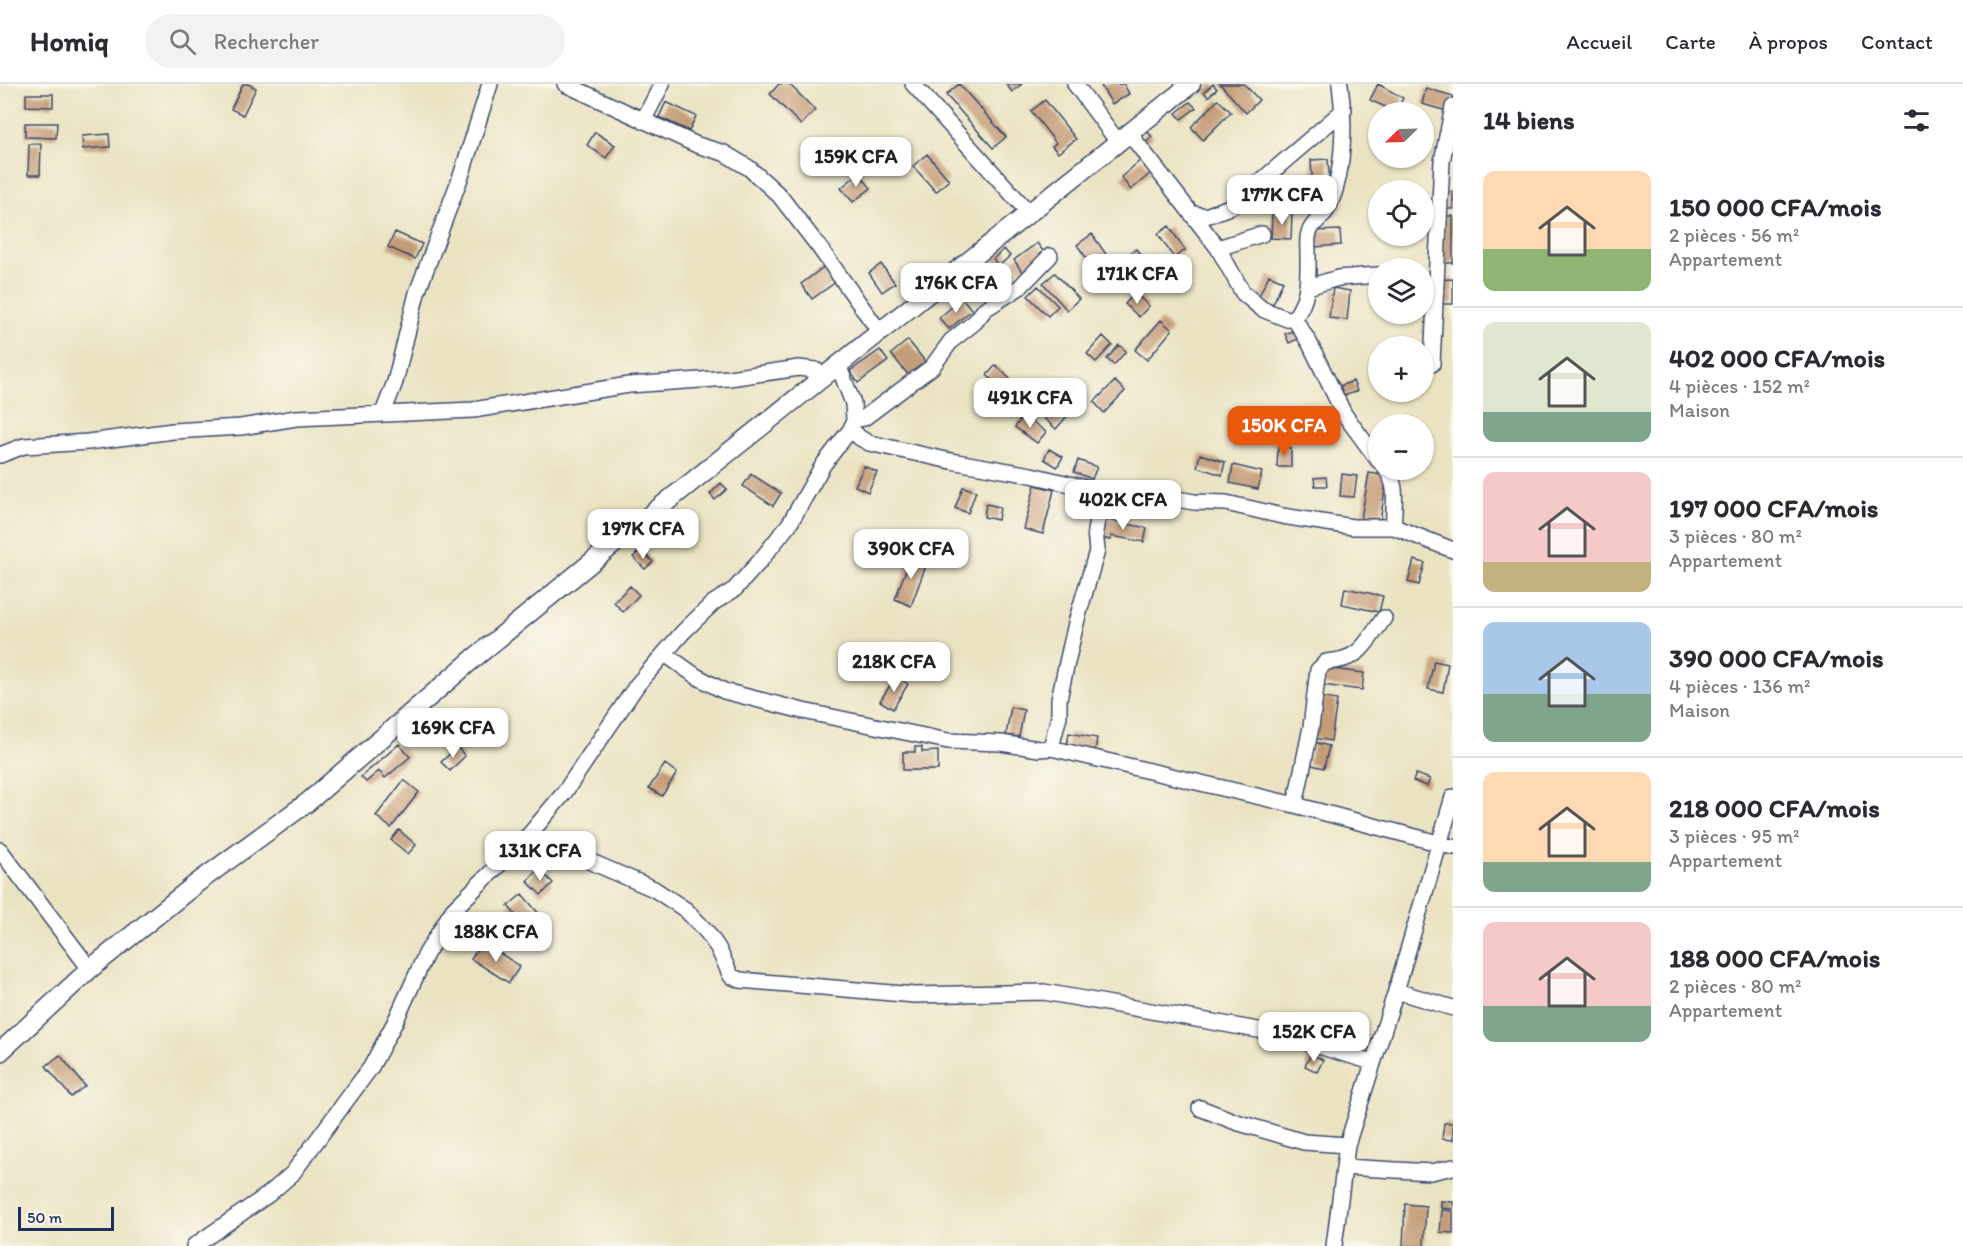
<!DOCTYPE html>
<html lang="fr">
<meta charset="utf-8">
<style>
body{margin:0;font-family:Itim,sans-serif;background:#f2f2f3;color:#2b2b33;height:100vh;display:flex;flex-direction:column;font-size:22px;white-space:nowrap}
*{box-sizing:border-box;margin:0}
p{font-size:20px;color:#7c7c81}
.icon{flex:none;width:33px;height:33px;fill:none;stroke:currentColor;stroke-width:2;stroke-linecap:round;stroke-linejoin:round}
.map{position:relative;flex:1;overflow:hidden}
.panel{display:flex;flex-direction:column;background:#fff;width:510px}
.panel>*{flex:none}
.needle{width:39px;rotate:247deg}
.controls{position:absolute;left:1368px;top:18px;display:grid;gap:12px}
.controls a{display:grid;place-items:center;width:66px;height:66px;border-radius:50%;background:#fff;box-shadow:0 2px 4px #0004;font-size:30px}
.scale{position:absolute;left:18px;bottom:15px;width:96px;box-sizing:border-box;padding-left:6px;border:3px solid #1b2f5e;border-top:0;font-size:16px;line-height:21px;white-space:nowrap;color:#1b2f5e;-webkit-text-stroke:4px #fbf7ec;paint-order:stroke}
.price{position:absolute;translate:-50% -51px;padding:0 14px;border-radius:12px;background:#fff;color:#222;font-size:20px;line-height:39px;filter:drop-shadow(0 2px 3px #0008)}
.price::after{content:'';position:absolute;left:50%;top:36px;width:18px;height:14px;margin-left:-9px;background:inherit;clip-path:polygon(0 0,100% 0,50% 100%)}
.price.selected{background:#ea580c;color:#fff}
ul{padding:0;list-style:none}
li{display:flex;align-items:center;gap:18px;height:150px;padding:0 30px}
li+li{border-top:2px solid #e1e1e2}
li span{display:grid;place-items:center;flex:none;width:168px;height:120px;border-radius:12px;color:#555}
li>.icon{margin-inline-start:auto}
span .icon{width:72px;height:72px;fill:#fffc;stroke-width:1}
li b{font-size:26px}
h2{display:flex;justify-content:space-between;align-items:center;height:72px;padding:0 30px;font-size:26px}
header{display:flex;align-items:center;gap:36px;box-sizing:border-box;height:84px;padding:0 30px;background:#fff;border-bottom:2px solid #e1e1e2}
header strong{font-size:28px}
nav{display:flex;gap:33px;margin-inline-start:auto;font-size:21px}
.search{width:420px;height:54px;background:#f2f2f3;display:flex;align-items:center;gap:15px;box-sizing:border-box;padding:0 21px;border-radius:33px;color:#7c7c81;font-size:22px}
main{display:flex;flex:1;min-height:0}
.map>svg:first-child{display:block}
.building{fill:#c59c78}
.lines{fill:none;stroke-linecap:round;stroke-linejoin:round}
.minor-casing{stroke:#3a4a6d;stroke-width:18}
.tertiary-casing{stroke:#3a4a6d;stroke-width:21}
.minor{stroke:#fff;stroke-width:15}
.tertiary{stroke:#fff;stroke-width:18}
</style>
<header>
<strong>Homiq</strong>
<div class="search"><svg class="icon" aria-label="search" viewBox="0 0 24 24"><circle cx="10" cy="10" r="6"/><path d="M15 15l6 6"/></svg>Rechercher</div>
<nav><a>Accueil</a><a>Carte</a><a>À propos</a><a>Contact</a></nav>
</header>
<main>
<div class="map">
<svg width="1453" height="1162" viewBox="0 0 1453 1162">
<rect width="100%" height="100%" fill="#fbf7ec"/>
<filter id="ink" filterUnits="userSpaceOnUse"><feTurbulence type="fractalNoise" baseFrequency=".0167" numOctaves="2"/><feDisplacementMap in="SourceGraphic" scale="12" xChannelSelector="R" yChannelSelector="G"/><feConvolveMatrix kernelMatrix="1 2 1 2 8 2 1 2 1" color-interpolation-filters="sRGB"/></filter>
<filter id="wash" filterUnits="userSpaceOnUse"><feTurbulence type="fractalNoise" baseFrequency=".008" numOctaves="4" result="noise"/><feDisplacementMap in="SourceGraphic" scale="24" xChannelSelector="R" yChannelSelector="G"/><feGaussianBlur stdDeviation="1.35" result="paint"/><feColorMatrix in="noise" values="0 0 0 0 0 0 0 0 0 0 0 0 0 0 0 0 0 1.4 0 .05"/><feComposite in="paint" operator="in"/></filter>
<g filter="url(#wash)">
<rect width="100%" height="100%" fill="#eae3c2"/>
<g id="blocks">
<path class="building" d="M243,0H248L256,4L243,31L231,25Z
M779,0H789L815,26L801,41L770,10Z
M959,0L1006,53L993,64L946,11Z
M1006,0H1022L1012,8Z
M1100,0H1124L1129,10L1112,20Z
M1213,0L1217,5L1208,13L1204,8Z
M1220,0H1244L1259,16L1246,29Z
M1378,0L1403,14L1396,28L1370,16Z
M1426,4L1453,12L1450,28L1422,20Z
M26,10H53V23L26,22Z
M1045,16L1076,55L1058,69L1052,62L1056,59L1031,27Z
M1218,16L1231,28L1203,56L1191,43Z
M666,18L696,32L689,47L659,33Z
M1190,18L1196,24L1181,35L1176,29Z
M25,39H57L56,54L25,53Z
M595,48L615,61L606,74L587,61Z
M1148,48L1152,53L1146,58L1141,53Z
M109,50L110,63L83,65L82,52Z
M29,60H41L40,91H28Z
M927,70L949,96L936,108L913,82Z
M1142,75L1152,88L1131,106L1121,93Z
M1328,75L1330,107L1313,108L1311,76Z
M859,89L871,104L853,118L841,104Z
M1446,108H1453V125H1446Z
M1272,129H1292L1291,155L1271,154Z
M1445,132H1453V179H1442Z
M1169,142L1185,166L1174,174L1158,150Z
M1340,146L1341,161L1314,163L1313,147Z
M395,148L422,160L415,175L388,163Z
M1092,150L1114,182L1099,192L1077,161Z
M1037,159L1046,171L1022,188L1014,176Z
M1004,165L1010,172L999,182L993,175Z
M1136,165L1152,188L1141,195L1125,173Z
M829,179L840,195L812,215L801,200Z
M881,180L895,199L882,208L869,189Z
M1055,189L1079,215L1067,226L1043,199Z
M1269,191L1283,197L1273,220L1258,214Z
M1453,195V220H1439L1438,196Z
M1038,202L1058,222L1048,232L1028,212Z
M1333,204L1350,207L1347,236L1329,234Z
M1135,209L1149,222L1139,233L1125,220Z
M962,214L972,226L949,245L939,234Z
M1161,236L1172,246L1147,276L1135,266Z
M1298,245L1302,253L1289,259L1285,250Z
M1103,252L1112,261L1096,278L1087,270Z
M908,256L927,280L911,294L891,270Z
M1119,261L1126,267L1114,281L1107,275Z
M880,266L888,277L858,299L850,287Z
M996,281L1010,295L1001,305L987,291Z
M1115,297L1125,307L1104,329L1094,318Z
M1353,297L1357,307L1344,312L1340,302Z
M1041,308L1068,331L1056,345L1029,321Z
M1329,325L1334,347L1321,349L1316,327Z
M1024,331L1046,348L1037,359L1015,343Z
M1278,363L1291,364V383H1277Z
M1049,365L1063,373L1057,383L1044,375Z
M1200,370L1225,378L1222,391L1197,383Z
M1078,376L1097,383L1092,395L1074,388Z
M1233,381L1262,388L1258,405L1230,399Z
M864,382L877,388L868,408L855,402Z
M1369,389L1387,392L1380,438L1361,435Z
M751,390L781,409L773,422L743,402Z
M1342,390L1357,392L1354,413L1340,412Z
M1326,393L1327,402H1315L1314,394Z
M721,399L727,405L715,416L710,410Z
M1035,401L1054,406L1043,450L1024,445Z
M963,403L976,407L968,429L955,424Z
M986,420L1000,423L998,436L984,433Z
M1104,435L1147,444L1144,458L1111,452V456L1100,454Z
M641,466L653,478L645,485L633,473Z
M912,470L928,476L911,522L895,515Z
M1414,476L1425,479L1419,501L1408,498Z
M630,502L639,511L623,528L614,518Z
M1345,504L1383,512L1379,528L1342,520Z
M1434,577L1448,580L1443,608L1428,605Z
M1324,584L1364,589L1362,606L1322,601Z
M896,592L908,600L893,625L880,617Z
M1320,613L1337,616L1331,657L1313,654Z
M1011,623L1024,626L1019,653L1006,651Z
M1069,649L1097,654L1095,667L1067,662Z
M1314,658L1329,662L1324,684L1308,680Z
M399,660L410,673L385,694L379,687L366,698L361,693Z
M457,663L465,672L450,687L441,678Z
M915,663H922V668L938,667V686H903V668H915Z
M665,680L677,689L662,712L649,704Z
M1416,690L1430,695L1427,702L1413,697Z
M404,696L419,708L391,744L376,732Z
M399,746L416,761L408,770L391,756Z
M539,785L553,799L541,811L527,797Z
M522,810L540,831L526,843L508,822Z
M482,858L520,882L509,899L471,875Z
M1311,970L1323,976L1317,988L1305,982Z
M60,971L85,1002L71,1013L46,982Z
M1444,1039H1453V1056L1442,1055Z
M1441,1117L1453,1118V1125L1441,1124Z
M1405,1120L1426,1122L1424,1162H1403Z
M1442,1126L1453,1127V1149L1440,1148Z"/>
</g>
</g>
<g filter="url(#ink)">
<use href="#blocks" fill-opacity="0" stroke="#3a4a6d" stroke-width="1.5"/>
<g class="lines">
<defs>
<path id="minor" d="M565,0L697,61L724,69L749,84L779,111L819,163L879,247
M913,0L1029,129
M1075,0L1118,58
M643,37L662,0
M1129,49L1218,164L1243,209L1262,225L1287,235L1294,234
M1193,130L1206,132L1232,122L1344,26
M1218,164L1262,150
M1308,203L1338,194L1378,191
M1294,234C1310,215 1308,191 1308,168C1308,162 1307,154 1309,149C1311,140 1321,135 1326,127C1345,95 1345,36 1340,0
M1294,234L1310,260L1344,330L1378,376
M1432,280L1442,77L1453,23
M383,329L395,298L417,209L462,89L490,0
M854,336L864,334L932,283L951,257L975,238L985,225L1020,203L1050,172
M851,345L860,354L869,359L951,377L1031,391L1116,411
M0,371L24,362L88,358L173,347L241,343L296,334L473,326L629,301L729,294L799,284L815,286L826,292
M1386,386C1400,402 1392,424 1394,443L1453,466
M665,570L696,592L724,607L803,627L948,657L1001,659L1039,665L1051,664L1059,632V615L1066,583L1077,535L1097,467L1095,447L1097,436L1116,411L1124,408H1136L1194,418L1226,419L1282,432L1353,443H1394
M1051,664L1295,721L1453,763
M1295,721L1311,643L1318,586L1326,578C1361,576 1365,560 1384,534
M529,751L654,805L686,826L707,848L718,864L731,892L740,896L915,911L1044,908L1275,949L1372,978
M0,766L90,885
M1396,907L1453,924
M1200,1024L1236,1038L1304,1058L1347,1061
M1344,1083L1431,1088L1453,1083
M194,1162L269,1110L292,1090L371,983L395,938L426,870L453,826L529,751L564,709L637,601L683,548L713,519L735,505L760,477L790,439L823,381L851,345L854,336L853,319L839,283
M1334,1162L1347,1061L1396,907L1453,713"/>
<path id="tertiary" d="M0,968L90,885L197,799L308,718L473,575L620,455L1191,0"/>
</defs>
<use href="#minor" class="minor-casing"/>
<use href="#tertiary" class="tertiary-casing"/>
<use href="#minor" class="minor"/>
<use href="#tertiary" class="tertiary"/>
</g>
</g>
</svg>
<div class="controls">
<a><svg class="needle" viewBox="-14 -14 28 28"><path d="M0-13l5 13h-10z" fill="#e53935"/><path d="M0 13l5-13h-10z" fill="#7c7c81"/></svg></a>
<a><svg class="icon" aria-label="locate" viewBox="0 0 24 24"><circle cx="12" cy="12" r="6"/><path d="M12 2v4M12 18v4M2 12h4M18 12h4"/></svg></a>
<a><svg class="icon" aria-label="layers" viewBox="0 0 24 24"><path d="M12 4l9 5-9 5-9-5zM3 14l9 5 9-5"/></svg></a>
<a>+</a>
<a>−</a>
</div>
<div class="scale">50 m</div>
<b class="price" style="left:856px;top:104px">159K CFA</b>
<b class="price" style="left:1282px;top:142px">177K CFA</b>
<b class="price" style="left:1137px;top:221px">171K CFA</b>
<b class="price" style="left:956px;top:230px">176K CFA</b>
<b class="price" style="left:1030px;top:345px">491K CFA</b>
<b class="price selected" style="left:1284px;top:373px">150K CFA</b>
<b class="price" style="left:1123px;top:447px">402K CFA</b>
<b class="price" style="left:643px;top:476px">197K CFA</b>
<b class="price" style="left:911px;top:496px">390K CFA</b>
<b class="price" style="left:894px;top:609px">218K CFA</b>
<b class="price" style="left:453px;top:675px">169K CFA</b>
<b class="price" style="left:540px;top:798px">131K CFA</b>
<b class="price" style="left:496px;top:879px">188K CFA</b>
<b class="price" style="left:1314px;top:979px">152K CFA</b>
</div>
<section class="panel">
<h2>14 biens<svg class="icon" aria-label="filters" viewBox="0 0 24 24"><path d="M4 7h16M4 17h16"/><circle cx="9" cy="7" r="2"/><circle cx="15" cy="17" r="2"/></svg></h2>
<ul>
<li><span style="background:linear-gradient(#ffd9b3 65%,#8fb573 0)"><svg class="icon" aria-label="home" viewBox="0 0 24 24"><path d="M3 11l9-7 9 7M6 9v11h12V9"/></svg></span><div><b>150 000 CFA/mois</b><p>2 pièces · 56 m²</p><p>Appartement</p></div></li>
<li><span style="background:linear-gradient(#dfe7d0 75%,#7fa58c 0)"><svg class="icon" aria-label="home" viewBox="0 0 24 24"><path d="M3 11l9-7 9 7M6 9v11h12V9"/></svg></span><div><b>402 000 CFA/mois</b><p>4 pièces · 152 m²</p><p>Maison</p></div></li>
<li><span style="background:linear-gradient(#f6c9c9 75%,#c2b280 0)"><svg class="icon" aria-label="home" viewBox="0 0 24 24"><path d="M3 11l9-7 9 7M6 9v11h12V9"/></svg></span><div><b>197 000 CFA/mois</b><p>3 pièces · 80 m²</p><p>Appartement</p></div></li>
<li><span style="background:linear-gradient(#a9c7e8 60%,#7fa58c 0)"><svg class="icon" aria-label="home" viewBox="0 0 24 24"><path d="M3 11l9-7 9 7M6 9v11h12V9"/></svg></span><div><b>390 000 CFA/mois</b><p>4 pièces · 136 m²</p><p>Maison</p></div></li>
<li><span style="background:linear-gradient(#ffd9b3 75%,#7fa58c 0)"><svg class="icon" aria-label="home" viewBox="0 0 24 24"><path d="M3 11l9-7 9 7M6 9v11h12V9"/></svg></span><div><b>218 000 CFA/mois</b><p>3 pièces · 95 m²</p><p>Appartement</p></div></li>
<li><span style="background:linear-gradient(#f6c9c9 70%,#7fa58c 0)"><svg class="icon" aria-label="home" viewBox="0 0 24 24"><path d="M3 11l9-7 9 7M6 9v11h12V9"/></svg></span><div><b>188 000 CFA/mois</b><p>2 pièces · 80 m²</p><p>Appartement</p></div></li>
</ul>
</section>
</main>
